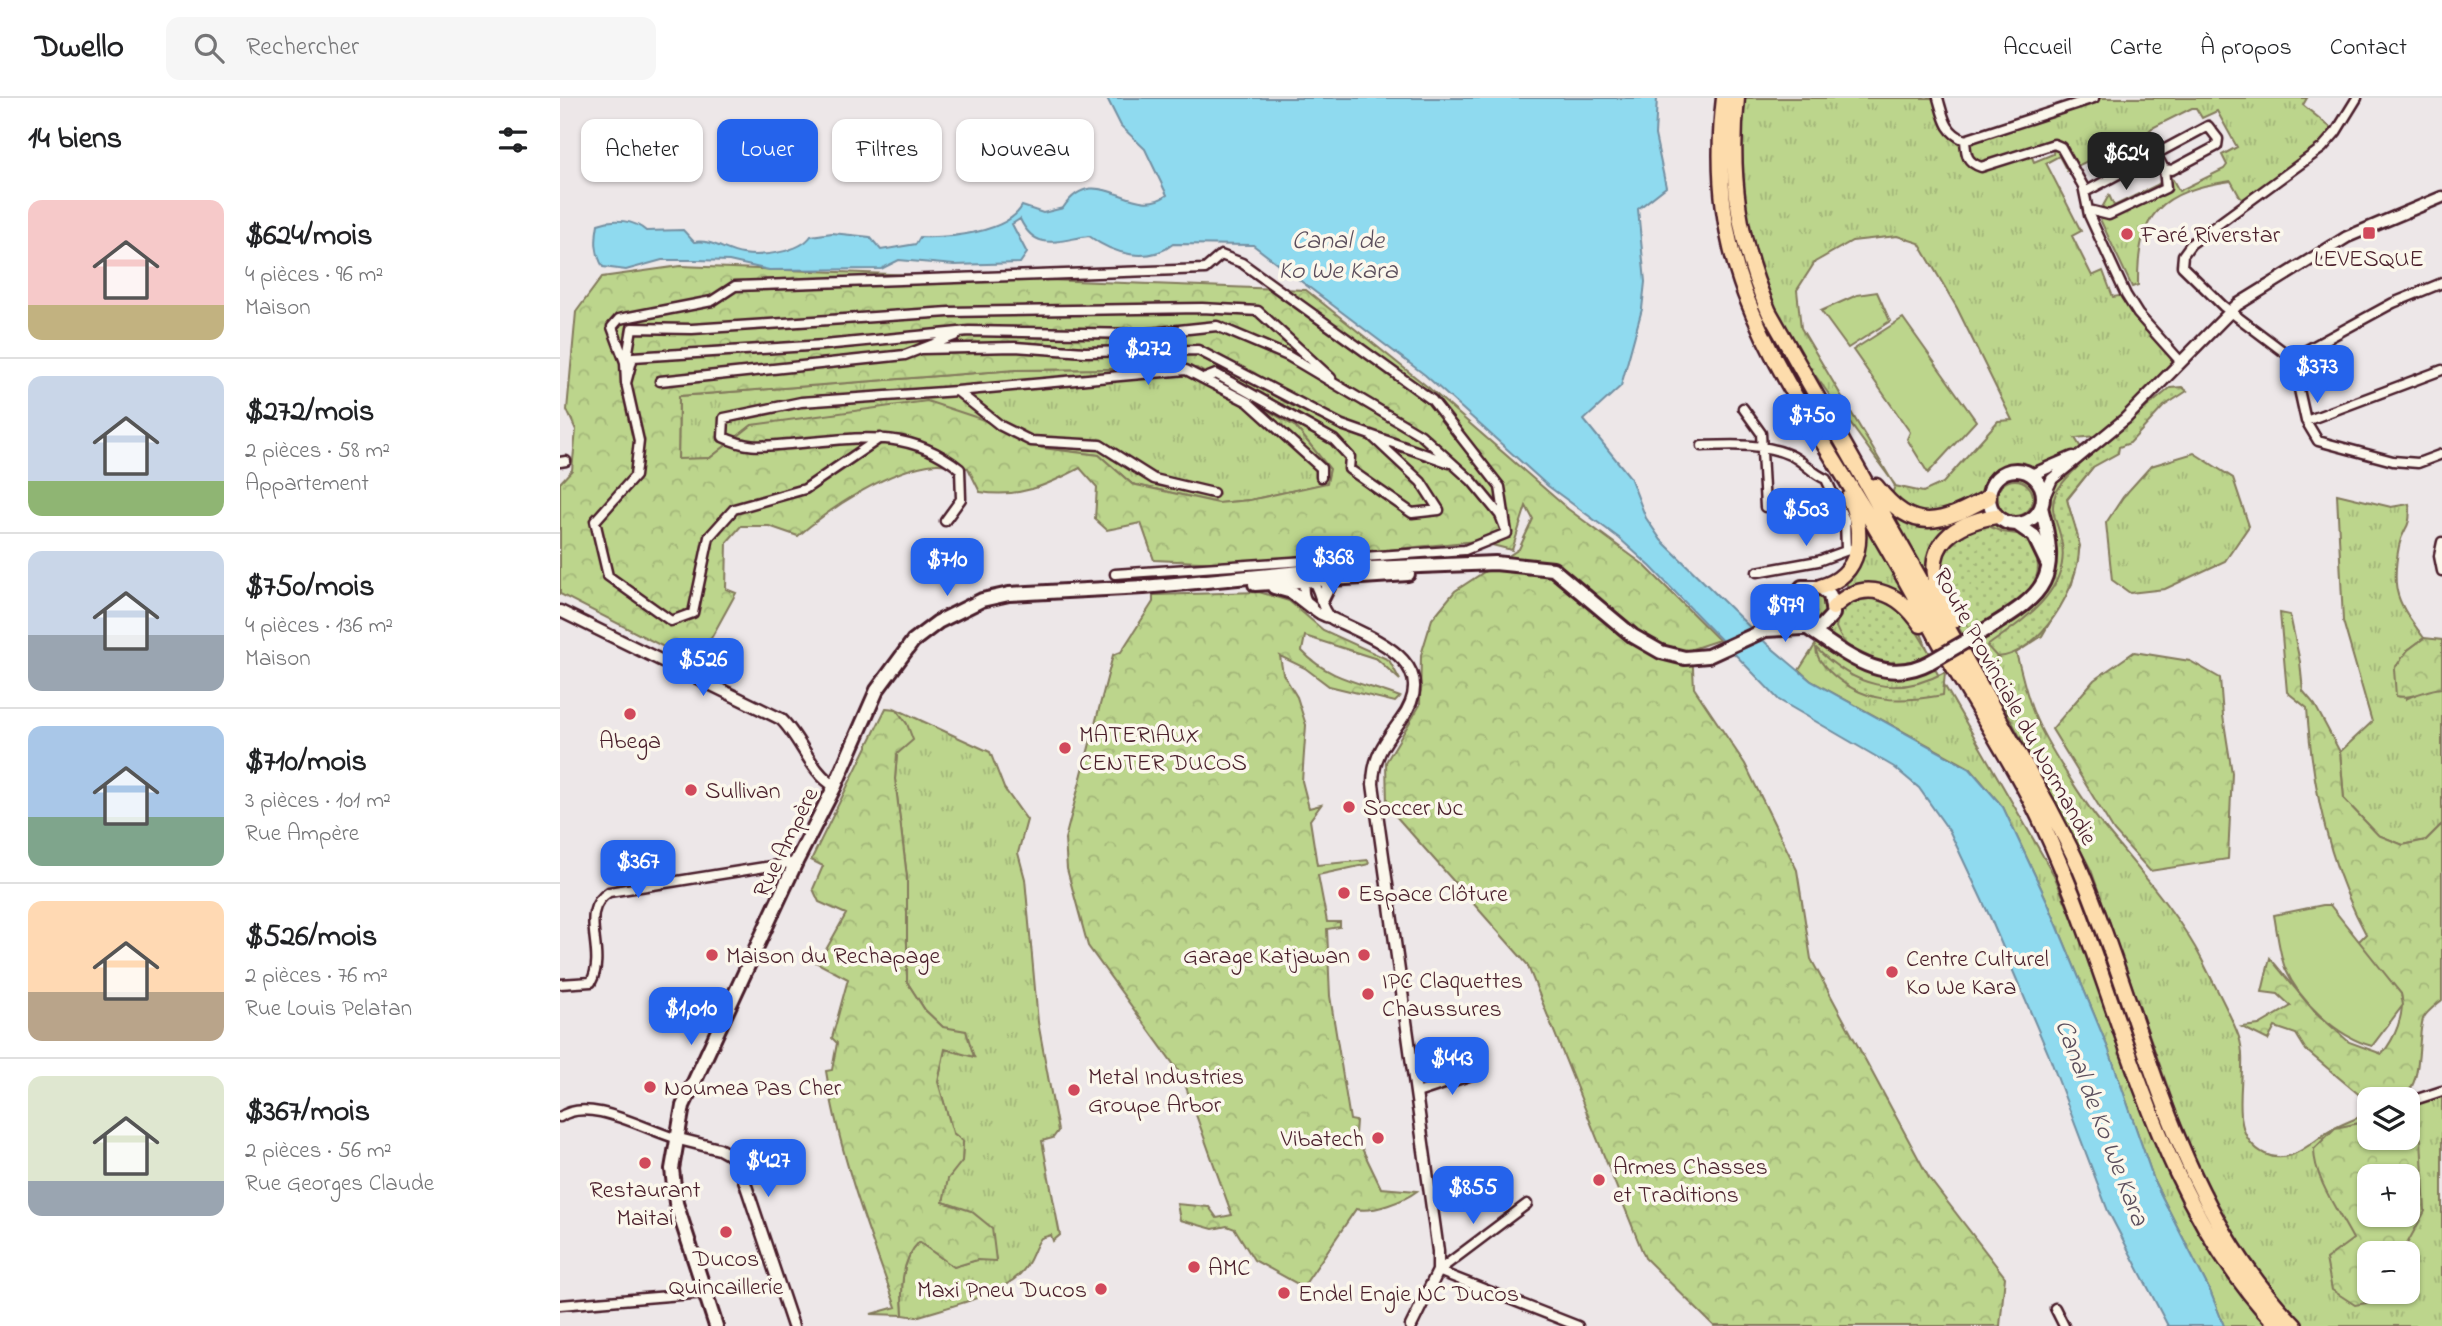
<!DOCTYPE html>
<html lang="fr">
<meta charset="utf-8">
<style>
body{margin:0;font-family:"Indie Flower",sans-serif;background:#f6f6f6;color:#202124;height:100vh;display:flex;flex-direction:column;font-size:26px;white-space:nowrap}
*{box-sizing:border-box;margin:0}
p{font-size:23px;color:#757577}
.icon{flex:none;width:38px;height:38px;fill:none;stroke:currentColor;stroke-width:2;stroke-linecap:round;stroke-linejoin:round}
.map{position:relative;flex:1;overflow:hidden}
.panel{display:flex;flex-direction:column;background:#fff;width:560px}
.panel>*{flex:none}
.top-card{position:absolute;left:21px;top:21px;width:665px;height:63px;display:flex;gap:14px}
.controls{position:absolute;left:1797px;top:989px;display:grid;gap:14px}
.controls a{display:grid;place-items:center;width:63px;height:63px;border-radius:14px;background:#fff;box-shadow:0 2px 5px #0004;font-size:35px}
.price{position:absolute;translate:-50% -60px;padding:0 16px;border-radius:14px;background:#2563eb;color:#fff;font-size:23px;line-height:46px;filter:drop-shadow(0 2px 4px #0008)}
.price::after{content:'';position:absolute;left:50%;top:42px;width:21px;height:16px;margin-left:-10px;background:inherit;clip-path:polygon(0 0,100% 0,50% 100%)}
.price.selected{background:#222;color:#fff}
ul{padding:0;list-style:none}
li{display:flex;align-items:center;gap:21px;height:175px;padding:0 28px}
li+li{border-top:2px solid #e0e0e0}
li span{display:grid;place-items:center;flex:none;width:196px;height:140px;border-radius:14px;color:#555}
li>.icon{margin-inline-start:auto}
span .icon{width:84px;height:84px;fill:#fffc;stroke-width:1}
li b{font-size:30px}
h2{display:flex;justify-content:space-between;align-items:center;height:84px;padding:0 28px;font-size:30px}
.tag{padding:0 24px;border-radius:14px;background:#fff;box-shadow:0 2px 5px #0004;font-size:24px;line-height:63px}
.tag.selected{background:#2563eb;color:#fff}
header{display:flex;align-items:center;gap:42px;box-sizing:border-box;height:98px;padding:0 35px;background:#fff;border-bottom:2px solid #e0e0e0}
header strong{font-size:33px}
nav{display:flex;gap:38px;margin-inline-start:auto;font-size:24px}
.search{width:490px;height:63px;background:#f6f6f6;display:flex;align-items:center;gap:18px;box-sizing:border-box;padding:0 24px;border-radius:14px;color:#757577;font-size:26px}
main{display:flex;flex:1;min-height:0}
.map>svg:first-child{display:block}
.grass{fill:url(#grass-tufts);stroke:#837a5c;stroke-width:2;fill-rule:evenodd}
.forest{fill:url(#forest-crowns);stroke:#837a5c;stroke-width:2;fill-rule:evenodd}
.garden{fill:url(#garden-dots);stroke:#837a5c;stroke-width:2}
.pitch{fill:#bcd58c;stroke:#837a5c;stroke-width:2}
.water{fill:#8fdaef;stroke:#738fa1;stroke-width:2}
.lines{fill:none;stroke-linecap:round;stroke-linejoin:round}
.minor-casing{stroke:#4a1f2b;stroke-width:13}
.tertiary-casing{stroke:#4a1f2b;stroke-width:15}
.secondary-casing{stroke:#4a1f2b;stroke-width:18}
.trunk-casing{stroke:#4a1f2b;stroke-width:19}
.minor{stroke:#fbf7ec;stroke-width:8}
.tertiary{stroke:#fbf7ec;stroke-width:10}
.secondary{stroke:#fbf7ec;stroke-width:12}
.trunk{stroke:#fddcac;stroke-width:14}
.secondary-bridge-casing{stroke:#4a1f2b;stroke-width:18;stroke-linecap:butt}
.secondary-bridge{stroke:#fbf7ec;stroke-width:12}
.poi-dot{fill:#d1495b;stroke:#fbf7ec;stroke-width:2.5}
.labels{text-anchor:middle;stroke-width:7;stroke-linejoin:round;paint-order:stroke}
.poi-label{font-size:24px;fill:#4a1f2b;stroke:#fbf7ec;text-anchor:start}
.street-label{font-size:24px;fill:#4a1f2b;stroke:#fbf7ec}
.water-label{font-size:26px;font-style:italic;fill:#5b4e5c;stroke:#fbf7ec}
</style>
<header>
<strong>Dwello</strong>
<div class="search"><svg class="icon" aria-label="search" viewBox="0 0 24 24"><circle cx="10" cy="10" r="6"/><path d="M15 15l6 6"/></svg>Rechercher</div>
<nav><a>Accueil</a><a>Carte</a><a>À propos</a><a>Contact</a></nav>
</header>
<main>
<section class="panel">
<h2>14 biens<svg class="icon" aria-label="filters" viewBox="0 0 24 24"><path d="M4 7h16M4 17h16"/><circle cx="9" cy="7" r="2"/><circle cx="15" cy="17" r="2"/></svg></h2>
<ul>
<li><span style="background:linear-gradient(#f6c9c9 75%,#c2b280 0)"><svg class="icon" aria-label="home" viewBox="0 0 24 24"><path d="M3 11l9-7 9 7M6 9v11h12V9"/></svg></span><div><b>$624/mois</b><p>4 pièces · 96 m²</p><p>Maison</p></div></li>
<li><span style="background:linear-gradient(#c9d6e8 75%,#8fb573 0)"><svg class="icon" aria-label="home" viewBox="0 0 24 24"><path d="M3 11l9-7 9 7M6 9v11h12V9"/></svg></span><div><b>$272/mois</b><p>2 pièces · 58 m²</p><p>Appartement</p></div></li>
<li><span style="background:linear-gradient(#c9d6e8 60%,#9aa5b1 0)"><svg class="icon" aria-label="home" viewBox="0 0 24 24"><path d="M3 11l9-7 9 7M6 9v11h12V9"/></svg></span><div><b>$750/mois</b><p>4 pièces · 136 m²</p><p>Maison</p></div></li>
<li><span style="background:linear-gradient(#a9c7e8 65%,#7fa58c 0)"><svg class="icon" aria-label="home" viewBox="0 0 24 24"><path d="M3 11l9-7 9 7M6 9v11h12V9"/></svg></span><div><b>$710/mois</b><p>3 pièces · 101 m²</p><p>Rue Ampère</p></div></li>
<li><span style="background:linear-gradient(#ffd9b3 65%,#b9a48a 0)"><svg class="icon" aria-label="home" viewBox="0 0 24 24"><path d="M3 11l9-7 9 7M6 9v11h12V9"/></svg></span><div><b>$526/mois</b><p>2 pièces · 76 m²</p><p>Rue Louis Pelatan</p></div></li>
<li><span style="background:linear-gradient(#dfe7d0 75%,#9aa5b1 0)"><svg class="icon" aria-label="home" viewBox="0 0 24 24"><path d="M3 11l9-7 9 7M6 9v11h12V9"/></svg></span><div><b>$367/mois</b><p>2 pièces · 56 m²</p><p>Rue Georges Claude</p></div></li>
</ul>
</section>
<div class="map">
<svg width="1882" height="1228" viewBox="0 0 1882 1228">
<defs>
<pattern id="grass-tufts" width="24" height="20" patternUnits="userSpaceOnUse" patternTransform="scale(1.75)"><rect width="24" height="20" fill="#bcd58c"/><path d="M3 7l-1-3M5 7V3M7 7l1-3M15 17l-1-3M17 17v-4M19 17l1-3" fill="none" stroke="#a3b679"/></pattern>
<pattern id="forest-crowns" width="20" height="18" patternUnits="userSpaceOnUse" patternTransform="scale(1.75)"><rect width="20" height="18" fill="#bcd58c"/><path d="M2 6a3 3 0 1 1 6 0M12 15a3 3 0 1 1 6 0" fill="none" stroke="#a3b679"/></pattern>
<pattern id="garden-dots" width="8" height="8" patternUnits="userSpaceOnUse" patternTransform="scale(1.75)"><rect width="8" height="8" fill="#bcd58c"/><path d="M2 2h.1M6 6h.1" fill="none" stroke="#a3b679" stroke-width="1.8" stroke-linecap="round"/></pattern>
</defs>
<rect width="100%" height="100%" fill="#ede7e8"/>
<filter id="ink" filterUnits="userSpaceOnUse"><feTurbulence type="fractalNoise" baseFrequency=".0143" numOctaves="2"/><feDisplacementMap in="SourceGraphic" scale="14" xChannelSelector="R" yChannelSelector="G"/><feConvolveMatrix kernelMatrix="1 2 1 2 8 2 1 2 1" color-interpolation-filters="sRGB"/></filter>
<g filter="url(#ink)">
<path class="grass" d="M1177,0H1378L1386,27L1405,42L1534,0H1747L1743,7L1776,34L1688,105L1680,99L1671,83C1601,93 1577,115 1578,187L1572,189L1538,117L1549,97L1554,108L1597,87L1602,83L1597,72L1613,82L1619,93L1664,71L1667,67L1662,57L1677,49L1657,13L1642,20L1636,10H1632L1592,30L1589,33L1595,44L1575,54L1569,43L1507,73L1499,58L1486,65L1521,133L1512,138L1532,178L1543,173L1553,199L1566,197L1621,264L1545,337L1515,340L1533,369L1507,402L1520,448L1512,486L1482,538L1456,555C1462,575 1466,597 1474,616C1485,644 1525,706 1544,729C1577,770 1618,815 1642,862C1654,887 1669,912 1679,939C1691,974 1662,1035 1705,1056C1732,1069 1753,1041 1775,1030C1786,1024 1798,1020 1809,1015L1810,1040H1848V1004L1882,993V1228H1735L1711,1203L1626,1064L1621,1027L1531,772L1425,573L1327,413L1335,387L1209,214L1173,66ZM1494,46L1493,56L1474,64L1470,54ZM1337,138L1359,145L1397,210L1452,322L1438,323L1383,385L1363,394L1335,388L1241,230L1237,192L1255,164L1292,143ZM1810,1078H1848V1116H1810ZM1810,1155H1848V1194H1810Z
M637,270L736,329L770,371L768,385L690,402L658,405L572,386L539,357L482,350L421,321L192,327L150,360L118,362L119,298L455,272Z
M1634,355L1673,380L1689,428L1665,463L1605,491L1570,495L1552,482L1546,425L1563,399L1591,368Z
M1777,396L1831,409L1849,406C1852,432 1843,428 1839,448C1830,494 1838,505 1864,540L1848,552L1846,601L1869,590H1882V726L1866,742L1843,747L1818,737L1784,701L1780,654L1812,624L1783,523Z
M1300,415L1346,496L1375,571L1494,777L1629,1099L1718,1228H1664L1650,1193L1595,1085L1548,950L1487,803L1443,709L1410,670L1251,583L1239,572L1290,493L1285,483Z
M336,611L430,654L444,690L467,722L458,755L465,781L478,924L498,1033L493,1040L482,1043L500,1137L493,1143L491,1137L481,1140C472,1152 473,1163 460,1176C439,1198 386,1209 356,1219L343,1217C341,1193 340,1162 359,1144L394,1169L417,1162H436C430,1126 417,1115 383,1104L387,1079L402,1063L403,1044L393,1035L378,984L385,951L413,958L365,912L347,884V779L335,681L337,656L347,626Z"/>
<path class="forest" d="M120,168L746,192L869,290L1008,411L1084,467L1159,542L1132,551L1134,590L1185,666L1237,772L1251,861L1369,1080L1445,1179L1440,1228H1154L1085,1160L967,866L827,708L826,664L860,607L861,557L872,521L895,493L959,451L973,421L966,408L952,452L916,443L686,466L594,462L581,425L547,432L535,421L537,389L520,370C486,388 459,400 420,394L408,370C398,369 385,365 376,366C330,370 272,409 238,438L209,428H181L167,444L166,491L176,495L137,566L0,496V385L12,372L16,332L7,312L16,214L42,179ZM637,270L736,329L770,371L767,385L690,402L658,405L572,386L539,357L482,350L421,321L367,303L192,327L150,360L118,361L119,298L455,272Z
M699,494L729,503L763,532L829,562L840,582L817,561L745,538L742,553C769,582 804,585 840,599L835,604L769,588L745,570L720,558L723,576L737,599L746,627L742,683L749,710L761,707L750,722L757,767L808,762L809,766L758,777L767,824H780V829L767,831L770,898L790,1022L796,1023L795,1036L821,1090L857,1093C844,1103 813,1115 796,1111L743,1189L694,1162L675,1131L667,1128L653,1131L620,1122L617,1106L649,1109L657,1120L672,1117L622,978L528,848L507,771L505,741L553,557L561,554L593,504V497Z
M1720,515L1730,517L1740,564L1743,593L1755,607L1780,654L1784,701L1818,737L1843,747L1866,742L1882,726V902C1876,907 1866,914 1863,921C1856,943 1865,993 1837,1001C1829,1003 1818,1001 1810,1001L1809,1005L1746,952L1736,936L1715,929L1708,942L1682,929L1699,927L1731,908L1718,896L1702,894L1710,860L1754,913L1789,944L1822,956C1835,940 1845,917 1841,896L1797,845L1806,836C1769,768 1752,687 1747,610L1727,594Z
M1864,540L1882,542V590C1865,591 1852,602 1836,598L1834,571L1848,552Z
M1574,554L1630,563L1660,580L1663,618L1672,675L1668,761L1590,773L1554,733L1492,631L1534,582Z
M326,610L336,611L347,626L353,642L337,656L335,681L347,779V884L365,912L383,929L406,933L414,959L385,951L378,984L393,1035L403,1043L402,1063L388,1081L383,1104L411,1113L432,1130L436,1163L417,1162L394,1169L359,1144C340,1163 341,1193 343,1217L311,1216L336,1209C308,1132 279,1055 266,973L272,972L277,945L272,940L288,881L242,857L247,854L263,857L286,816L259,804L253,791L263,768L251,762Z
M1809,1023L1810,1040H1848V1023L1861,1041L1865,1113L1842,1155H1810V1194H1827L1824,1202L1795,1207L1772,1192L1766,1161L1793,1141C1779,1114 1754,1081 1754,1051L1775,1030ZM1810,1078H1848V1116H1810Z"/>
<path class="garden" d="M1622,289L1627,293L1604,308L1570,345L1559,349L1558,355L1533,369L1507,401C1510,416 1519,434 1519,449C1520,488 1480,557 1437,559L1427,548C1462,523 1513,492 1501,441C1498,424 1488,413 1496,395C1506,372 1587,310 1610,290Z
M1437 400a18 18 0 1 1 36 0a18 18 0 1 1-36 0Z
M1424,426L1442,434L1464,437C1505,486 1447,510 1411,532C1374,485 1361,454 1424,426Z
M1237 510a14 14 0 1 1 28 0a14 14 0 1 1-28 0Z
M1305,499C1347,508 1349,522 1371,557C1335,571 1292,570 1276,529C1280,510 1285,504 1305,499Z
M1256,550C1294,588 1335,601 1385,574L1383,597C1339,605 1303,606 1269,573C1263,566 1256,560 1256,550Z"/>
<path class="pitch" d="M1317,194L1330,223L1288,250L1261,213L1297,197Z
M1343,220L1416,323L1368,375L1347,341L1350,334L1293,252Z
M1763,807H1770L1841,896L1843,907L1812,948C1777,939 1739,903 1725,870C1719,854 1717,833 1714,817Z"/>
<path class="water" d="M547,0H1097L1095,37L1106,89L1078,111L1085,184L1082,211L1061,288L1024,322L1070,379L1086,420L1101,442L1207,546L1251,583L1410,671L1443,709L1487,803L1548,950L1595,1085L1650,1193L1664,1228H1608L1548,1113L1488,955L1430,819L1390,734L1359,690L1334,669L1219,602L1091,469L1059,440L988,388L865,277L693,147L613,146C588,166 553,156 529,138C498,142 476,155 460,121L452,126L467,155L460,165L394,167L339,162L321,171L209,172L169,163L136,162H102L66,172L43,169C35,155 35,142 38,126C54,120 74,122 86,133L123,132L134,144C152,141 166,154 183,156C202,159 240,154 251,138L272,135L310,139L321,152L356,146L360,139C389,140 447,135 462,108L483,115L503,110C536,61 572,123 607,97L585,51L561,28Z"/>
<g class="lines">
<defs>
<path id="minor" d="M1378,0C1384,20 1385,34 1405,42L1534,0
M1797,0L1776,34L1762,50L1631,146L1623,157L1622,168L1663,208L1732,260L1746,323L1758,343L1833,363L1858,365L1882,356
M1405,42C1406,58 1407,64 1421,69L1494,46L1501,49L1523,88L1529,117L1566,197L1578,216L1621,264
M1525,94L1648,28L1658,41L1657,48L1612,72L1604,71L1596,56
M1529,112L1549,117L1606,90L1604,71
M361,251L455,249L525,254L638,252L782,327L890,365
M1732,260L1833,205L1882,185
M66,265L72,230L132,231L389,214L642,210L698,213L771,280
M646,280L656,276L774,342L790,359L789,371L852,415L879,412L861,384L813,339
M100,283L345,257L397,237
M66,285L65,264L52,229L59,221L152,203L175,188L645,171L661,157L682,165L872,302L940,389L947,435L940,417L912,383L861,337L728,258L657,228L581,236L409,233L264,247L73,259L66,285L79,343L75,378L35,423L48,478L111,523L133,515L149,439L174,411L245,391L320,340
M397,293L626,272L688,304L761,370V379
M1183,310L1201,335L1205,409
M1746,323L1882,272
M1142,348C1170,347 1204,345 1230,357C1244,363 1252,376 1266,381L1285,422L1286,452
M0,364L6,363
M385,423L401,401L400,371C346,328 295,341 230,346C202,348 189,351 163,339L164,320L241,304L397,293L441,328L471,343L540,347L594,381L653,395
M1882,444L1879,458L1882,473
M1197,474L1258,463L1291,451
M555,476L905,452L947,435
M750,480C761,491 759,510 771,520
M745,482C739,502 755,518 773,521
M0,886L31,884C48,853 16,814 49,794L236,764
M857,995L918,975
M1848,1004L1882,993
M0,1019C28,998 84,1031 115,1040
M878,1173L1018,1228
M878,1173L967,1106
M0,1207L145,1195
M1495,1210L1504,1228"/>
<path id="tertiary" d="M1471,377L1513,359
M1483,401L1492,381L1565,321L1677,207L1787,139L1882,99
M0,513L221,621C241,640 251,675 275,688
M773,521C814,541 883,564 841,622C825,644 813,658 813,686L878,1153V1173L851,1228
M115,1040L159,1051L177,1061L233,1228"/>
<path id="secondary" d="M1429 399a27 27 0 1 1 54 0a27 27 0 1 1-54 0Z
M1457,426L1474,438L1488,467
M695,486L848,476
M714,489L732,494L750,508
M762,501L772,481
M1249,531C1286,556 1324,589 1370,564
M1427,531C1487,495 1500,481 1481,409
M156,1228L116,1105L112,1071L123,1008L236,764L275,688L317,592L353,543L378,524L422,502L449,496L584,489L761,472L935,465L993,471L1073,538L1101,554L1125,560L1148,558L1205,532L1261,529L1273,516L1270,497L1260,489H1242L1217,522L1205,532"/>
<path id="trunk" d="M1164,0C1156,67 1161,132 1185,196C1214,271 1259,337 1301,406C1335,460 1364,517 1396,573C1420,614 1446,655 1468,697C1558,869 1581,1085 1718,1228
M1177,0C1169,75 1178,144 1209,214L1489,709C1499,729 1511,750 1520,771C1586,927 1612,1102 1735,1228
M1316,388C1354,437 1380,426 1429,399
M1260,489C1303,477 1305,435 1289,400
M1273,510C1304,478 1339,494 1361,527
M1393,523C1389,512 1383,502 1379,492C1362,445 1396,425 1436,418"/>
</defs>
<use href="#minor" class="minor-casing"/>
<use href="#tertiary" class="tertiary-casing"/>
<use href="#secondary" class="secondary-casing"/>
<use href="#trunk" class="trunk-casing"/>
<use href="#minor" class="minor"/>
<use href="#tertiary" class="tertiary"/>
<use href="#secondary" class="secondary"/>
<use href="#trunk" class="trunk"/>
<defs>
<path id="secondary-bridge" d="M1370,564L1427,531"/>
</defs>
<use href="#secondary-bridge" class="secondary-bridge-casing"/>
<use href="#secondary-bridge" class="secondary-bridge"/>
</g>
</g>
<g class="poi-dot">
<rect x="1802" y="128" width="14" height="14" rx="3.5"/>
<circle cx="1567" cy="136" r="7"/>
<circle cx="70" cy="616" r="7"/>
<circle cx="505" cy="650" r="7"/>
<circle cx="131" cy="692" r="7"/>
<circle cx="789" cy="709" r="7"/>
<circle cx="784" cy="795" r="7"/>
<circle cx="152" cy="857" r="7"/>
<circle cx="804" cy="857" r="7"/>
<circle cx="1332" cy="874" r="7"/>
<circle cx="808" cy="896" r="7"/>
<circle cx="90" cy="989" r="7"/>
<circle cx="514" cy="992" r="7"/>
<circle cx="818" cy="1040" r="7"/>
<circle cx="85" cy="1065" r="7"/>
<circle cx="1039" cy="1082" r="7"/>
<circle cx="166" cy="1134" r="7"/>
<circle cx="634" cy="1169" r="7"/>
<circle cx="541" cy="1191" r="7"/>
<circle cx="724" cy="1195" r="7"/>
</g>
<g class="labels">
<g class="poi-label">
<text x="1581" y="144">Faré Riverstar</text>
<text x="1809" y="168" text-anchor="middle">LEVESQUE</text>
<text x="519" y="644">MATERIAUX<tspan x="519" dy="28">CENTER DUCOS</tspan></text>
<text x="70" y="650" text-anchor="middle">Abega</text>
<text x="145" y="700">Sullivan</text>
<text x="803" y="717">Soccer Nc</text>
<text x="798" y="803">Espace Clôture</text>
<text x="166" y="865">Maison du Rechapage</text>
<text x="790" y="865" text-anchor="end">Garage Katjawan</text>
<text x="1346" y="868">Centre Culturel<tspan x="1346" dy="28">Ko We Kara</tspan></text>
<text x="822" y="890">IPC Claquettes<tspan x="822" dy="28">Chaussures</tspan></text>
<text x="528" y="986">Metal Industries<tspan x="528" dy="28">Groupe Arbor</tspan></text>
<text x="104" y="997">Noumea Pas Cher</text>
<text x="804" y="1048" text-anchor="end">Vibatech</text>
<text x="1053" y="1076">Armes Chasses<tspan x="1053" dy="28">et Traditions</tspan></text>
<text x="85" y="1099" text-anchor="middle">Restaurant<tspan x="85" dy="28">Maitai</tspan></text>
<text x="166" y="1168" text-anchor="middle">Ducos<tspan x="166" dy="28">Quincaillerie</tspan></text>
<text x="648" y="1177">AMC</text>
<text x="527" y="1199" text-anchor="end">Maxi Pneu Ducos</text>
<text x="738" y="1203">Endel Engie NC Ducos</text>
</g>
<g class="street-label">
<text transform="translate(1456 608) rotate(61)" y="8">Route Provinciale du Normandie</text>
<text transform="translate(225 744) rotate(-64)" y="8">Rue Ampère</text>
</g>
<g class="water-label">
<text x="778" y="150">Canal de<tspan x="778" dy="30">Ko We Kara</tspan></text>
<text transform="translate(1543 1024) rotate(69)" y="9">Canal de Ko We Kara</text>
</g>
</g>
</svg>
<div class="controls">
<a><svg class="icon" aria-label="layers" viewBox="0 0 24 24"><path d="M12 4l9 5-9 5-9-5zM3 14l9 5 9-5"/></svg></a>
<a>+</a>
<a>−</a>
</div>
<b class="price selected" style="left:1566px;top:94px">$624</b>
<b class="price" style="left:588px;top:289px">$272</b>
<b class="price" style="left:1757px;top:307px">$373</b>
<b class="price" style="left:1252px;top:356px">$750</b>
<b class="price" style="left:1246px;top:450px">$503</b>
<b class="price" style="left:773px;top:498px">$368</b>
<b class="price" style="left:387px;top:500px">$710</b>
<b class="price" style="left:1225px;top:546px">$979</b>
<b class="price" style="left:143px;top:600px">$526</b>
<b class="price" style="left:78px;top:802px">$367</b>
<b class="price" style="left:131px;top:949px">$1,010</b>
<b class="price" style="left:892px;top:999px">$443</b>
<b class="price" style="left:208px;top:1101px">$427</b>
<b class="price" style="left:913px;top:1128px">$855</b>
<div class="top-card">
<a class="tag">Acheter</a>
<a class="tag selected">Louer</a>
<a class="tag">Filtres</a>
<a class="tag">Nouveau</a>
</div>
</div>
</main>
